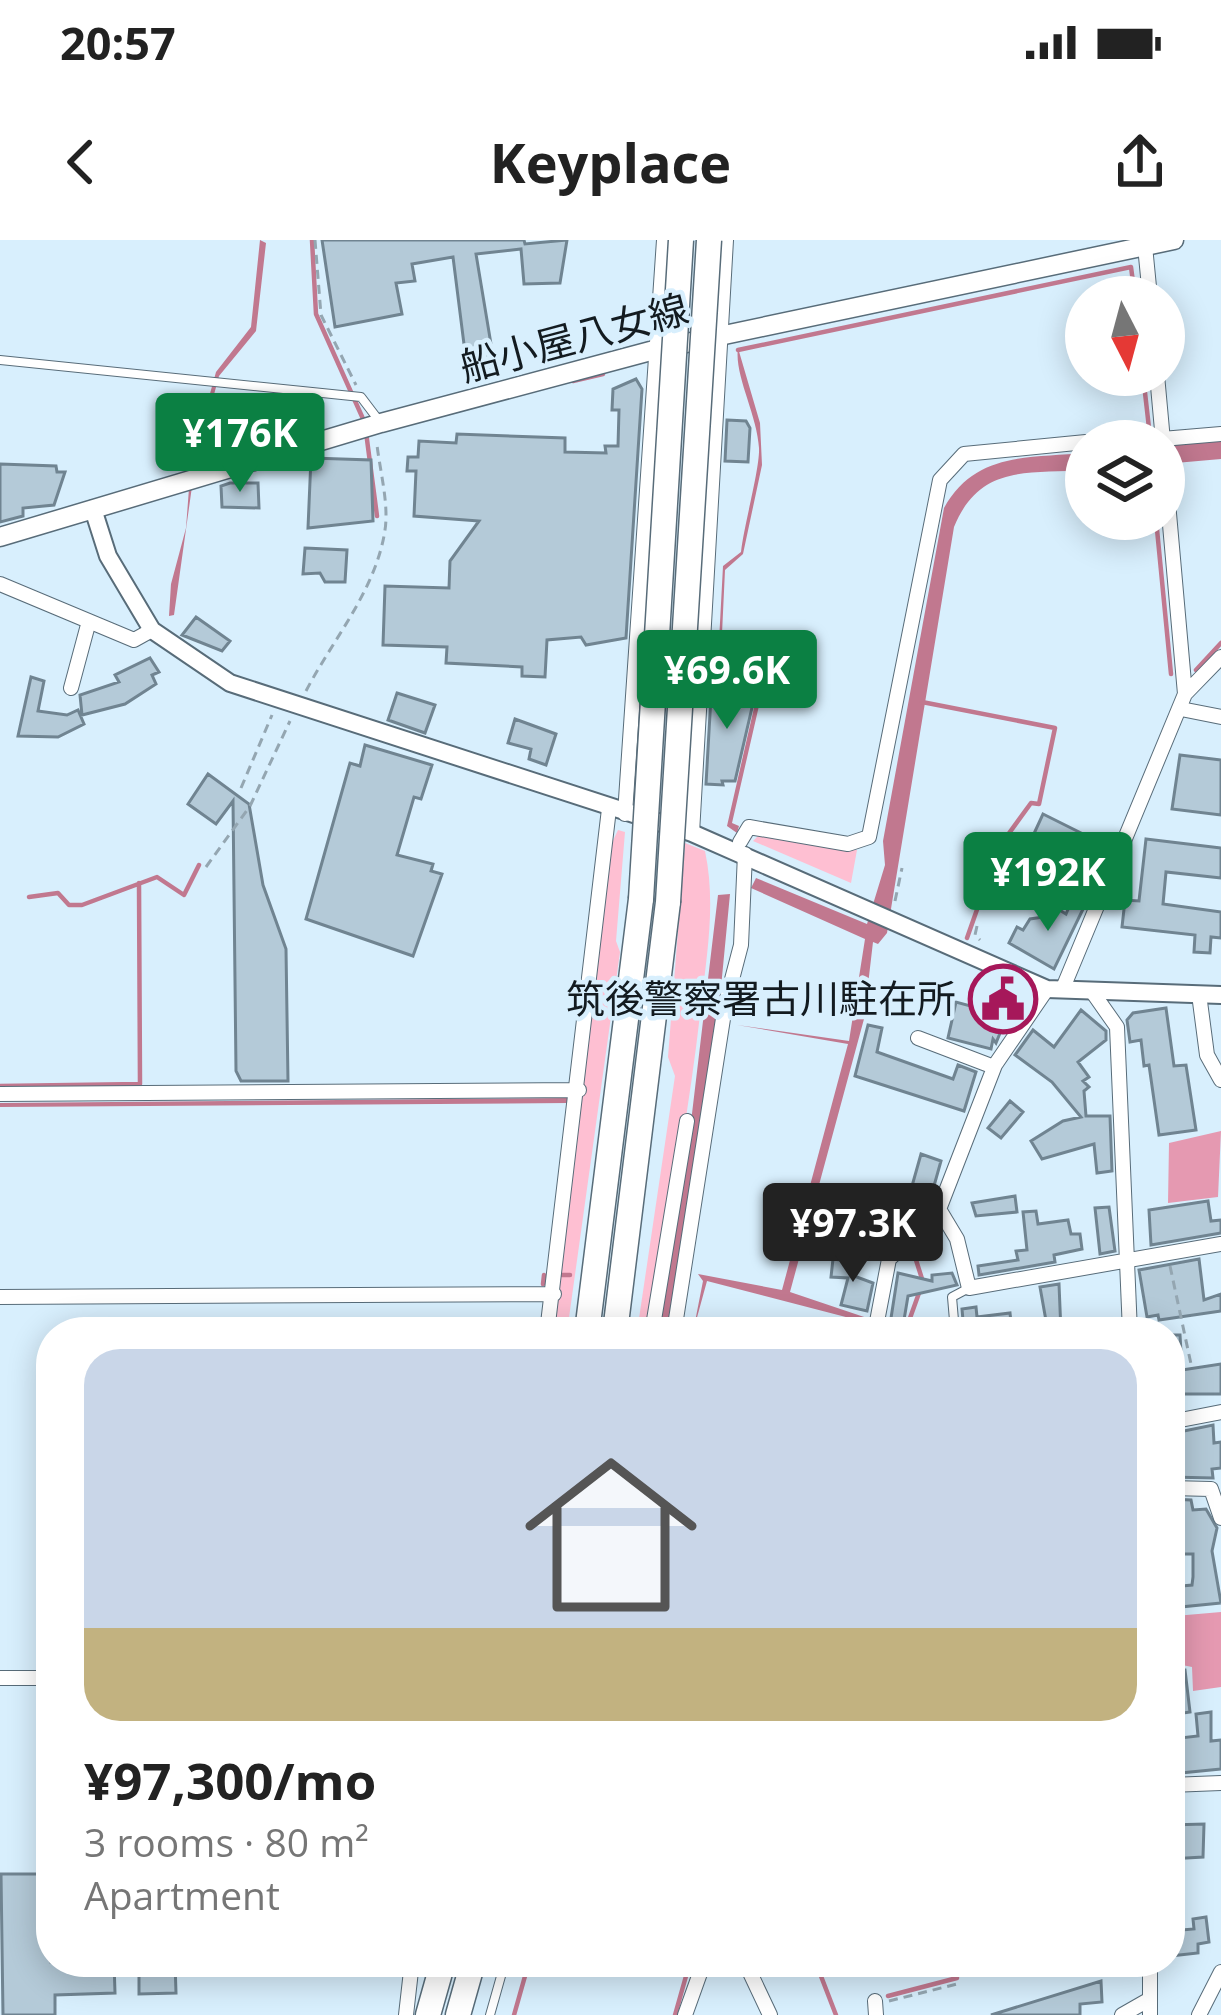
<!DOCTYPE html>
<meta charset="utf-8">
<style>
body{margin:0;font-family:"Open Sans","Noto Sans JP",sans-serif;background:#f2f2f2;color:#222;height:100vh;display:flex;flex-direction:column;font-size:45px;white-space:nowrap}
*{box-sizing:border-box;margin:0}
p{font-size:39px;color:#767676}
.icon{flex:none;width:66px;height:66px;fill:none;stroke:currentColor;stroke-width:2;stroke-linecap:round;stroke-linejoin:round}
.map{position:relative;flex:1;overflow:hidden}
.drawer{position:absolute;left:36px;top:1077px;width:1149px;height:660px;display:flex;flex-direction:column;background:#fff;border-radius:48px;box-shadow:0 6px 30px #0003}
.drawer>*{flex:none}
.needle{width:78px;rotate:174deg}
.controls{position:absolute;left:1065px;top:36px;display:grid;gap:24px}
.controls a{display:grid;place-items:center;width:120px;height:120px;border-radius:50%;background:#fff;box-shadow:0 6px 30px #0003;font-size:60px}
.price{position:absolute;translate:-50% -102px;padding:0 27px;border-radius:12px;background:#0b8043;color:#fff;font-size:39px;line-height:78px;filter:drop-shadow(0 3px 6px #0008)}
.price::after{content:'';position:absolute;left:50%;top:72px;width:36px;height:27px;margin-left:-18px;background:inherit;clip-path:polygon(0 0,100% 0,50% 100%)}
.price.selected{background:#222;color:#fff}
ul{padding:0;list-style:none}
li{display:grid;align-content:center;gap:24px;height:636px;padding:0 48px}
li+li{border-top:3px solid #e0e0e0}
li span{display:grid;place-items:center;height:372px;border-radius:36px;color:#555}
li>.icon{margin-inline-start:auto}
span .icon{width:216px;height:216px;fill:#fffc;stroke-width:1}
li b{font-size:51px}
.status{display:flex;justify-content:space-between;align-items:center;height:84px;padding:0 60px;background:#fff;direction:ltr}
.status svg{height:33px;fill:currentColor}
header{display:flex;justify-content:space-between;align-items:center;height:156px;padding:0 48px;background:#fff;font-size:54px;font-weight:700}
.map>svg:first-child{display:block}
.green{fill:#febfd2}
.forest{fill:#e599b1}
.water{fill:#c1788f}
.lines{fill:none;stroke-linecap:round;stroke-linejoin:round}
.stream{stroke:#c1788f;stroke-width:4.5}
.building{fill:#b4cad8;stroke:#708491;stroke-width:3}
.service-casing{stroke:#586c79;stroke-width:10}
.minor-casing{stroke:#586c79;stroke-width:16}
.tertiary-casing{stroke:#586c79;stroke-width:20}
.secondary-casing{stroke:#586c79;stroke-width:21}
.motorway-casing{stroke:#586c79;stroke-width:27}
.path{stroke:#94a6b1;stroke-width:3;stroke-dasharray:9 6;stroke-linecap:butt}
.service{stroke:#fff;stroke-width:8}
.minor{stroke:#fff;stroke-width:14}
.tertiary{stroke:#fff;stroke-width:16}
.secondary{stroke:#fff;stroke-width:18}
.motorway{stroke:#fff;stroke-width:24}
.motorway-bridge-casing{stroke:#586c79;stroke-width:27;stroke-linecap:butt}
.motorway-bridge{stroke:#fff;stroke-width:24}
.labels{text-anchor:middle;stroke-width:9;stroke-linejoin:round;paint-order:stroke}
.street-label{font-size:39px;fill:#131b20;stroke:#d8effd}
.poi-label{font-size:39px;fill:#131b20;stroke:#d8effd;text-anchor:end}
</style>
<div class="status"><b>20:57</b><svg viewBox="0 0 49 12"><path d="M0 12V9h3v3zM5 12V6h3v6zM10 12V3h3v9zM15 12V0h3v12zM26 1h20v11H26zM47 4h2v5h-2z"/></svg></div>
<header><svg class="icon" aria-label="back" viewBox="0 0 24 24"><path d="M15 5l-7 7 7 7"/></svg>Keyplace<svg class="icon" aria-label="share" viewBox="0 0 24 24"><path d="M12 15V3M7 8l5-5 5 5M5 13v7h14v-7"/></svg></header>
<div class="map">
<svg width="1221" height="1775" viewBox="0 0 1221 1775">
<rect width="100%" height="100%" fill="#d8effd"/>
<path class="green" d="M618,590L625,592L616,701L620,712L567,1092H554L610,607Z
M758,596L857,610L851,643L753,601Z
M685,603L705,611C716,663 707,713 701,766C689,875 668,984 648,1092H637L675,836L668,817Z"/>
<path class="forest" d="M1221,891L1218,957L1168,963L1169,903Z
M1221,1372V1447L1193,1451L1192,1427L1177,1424L1175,1376Z"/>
<path class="water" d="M260,0L266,3L256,91L219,136L195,225L174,375L169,376L171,344L186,288L191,222L216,132L251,87Z
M738,108L760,183L762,225L743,314L725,330L720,436L761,457L732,583L739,586L737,593L727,586L756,459L717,439L723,326L741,312C744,285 760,228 759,208C757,174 734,135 738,108Z
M1221,201V219L1164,224V206Z
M1086,213V230C1027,234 980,224 954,287L887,693L878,704L873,702L864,779L790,1052L873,1080L871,1092H864L865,1082L707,1041L693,1092L703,1041L698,1034L782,1050L848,804L737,785L849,801L865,699L751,648L756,638L867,684L885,625L883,601L944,268C975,212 1029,218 1086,213Z
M730,654L719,768L668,1092H656L691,882L718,655Z
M568,858V863L0,867V863Z"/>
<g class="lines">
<path class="stream" d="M312,0L316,74L364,181
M738,110L1131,27L1135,57
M1143,135L1149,188
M573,141L603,134
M366,192L377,276
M1156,279L1171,434
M1196,430L1221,403
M922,462L1055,488L1039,564L1031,563L999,607L967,698
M29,657L58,653L69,665H82L157,637L184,655L199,625
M0,846L140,844L139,643
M916,1020L923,1042
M562,1035H570
M543,1044L544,1035
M905,1092L919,1053
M756,1731H819L836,1775
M888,1756L957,1738L955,1722
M514,1775L529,1722
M675,1775L690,1722"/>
</g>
<path class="building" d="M322,0H524L525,4L567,0L560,43L524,44L521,9L476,14L496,134L468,136L453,17L412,24L415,41L396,43L402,74L335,87Z
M636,139L642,149L626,398L586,405L581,397L547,400L545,437L522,436V427L446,423L447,407L383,405L385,346L449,348L450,321L479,281L414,276L416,231H407L408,217H418L419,201L456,203L457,194L565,198V212L606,213L605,206H618L619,170H612L613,149Z
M214,165L233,170L214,212L201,209Z
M727,180L746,181L750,188L748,222L725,221Z
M311,218L371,220L373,281L308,288Z
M0,224L56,226L57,232H65L54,265L23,268V276L0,282Z
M230,243H258L259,268L222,267L221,246Z
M305,308L347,310L345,342H325L320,333L303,334Z
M196,377L230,401L222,411L182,395Z
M150,418L159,432L152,435L156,444L125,464L82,475L80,455L119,442L115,435Z
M31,437L44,441L38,471L67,475L78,470L84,484L58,497L18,496Z
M712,439L754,459L735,541H722L723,545L706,544Z
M397,453L435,465L425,493L388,480Z
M515,479L556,494L546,525L529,519L531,509L508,503Z
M365,505L432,525L421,559L414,557L397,615L433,624L431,631L442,634L413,716L306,679L350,523L360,526Z
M1180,515L1221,520V575L1172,569Z
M208,534L249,564L263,645L286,709L288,841H241L236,831L233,561L216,584L188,564Z
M1043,574L1109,607L1101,627L1064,612L1062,617L1050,613L1038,637L1014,623L1021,608L1026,611Z
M1146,599L1221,608V638L1166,632L1163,664L1221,672V698L1211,697L1210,713L1194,712L1195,695L1122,687L1125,660L1139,661Z
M1072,660L1085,665L1054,729L1009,703L1017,687L1023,690L1030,679L1044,677L1050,664L1066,674Z
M990,745L1020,751L1016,773L1009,771L996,803L993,799L991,809L948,798L956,762L985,770Z
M1166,768L1174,826L1186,825L1196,890L1159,895L1149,825L1144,826L1141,800L1130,802L1127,780L1133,773Z
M1081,770L1106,791V800L1078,822L1089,837L1083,841L1089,847L1084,851L1086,876H1110L1112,931L1097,933L1094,904L1042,919L1031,901L1063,881L1081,877L1052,842L1015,815L1033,790L1054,807Z
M868,785L882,788L877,812L953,839L958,825L976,832L964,871L855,836Z
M1010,861L1023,872L1001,898L988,888Z
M921,914L941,921L932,953L912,946Z
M1015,956L1017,972L976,976L972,963Z
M1208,961L1211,981L1221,980V993L1151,1005L1149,970Z
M1109,967L1115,1011L1100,1014L1095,968Z
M1036,971L1038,984L1068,980L1071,994H1080L1082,1009L1054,1015L1055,1022L979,1035L978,1026L1018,1020L1016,1011L1027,1010L1023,972Z
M833,1019L855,1022L854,1036L873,1043L867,1071L841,1065L848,1038L831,1037Z
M1199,1019L1204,1060L1221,1054V1071L1159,1080L1158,1075L1147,1077L1139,1030Z
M898,1033L932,1041V1035L952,1033L957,1045L908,1056L902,1092L889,1091Z
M1059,1044L1061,1092H1048L1040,1047Z
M976,1067L977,1077L1010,1073L1012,1092H964L962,1069Z
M1170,1095H1180L1182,1130L1221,1124V1154H1170Z
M1213,1185L1214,1203L1221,1202V1228L1212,1229L1213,1238L1170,1237V1215L1179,1214V1192Z
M1170,1259L1191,1260L1193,1270L1206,1269L1217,1288L1212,1311L1221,1363L1170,1368V1347L1192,1345L1193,1337V1314H1170Z
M1171,1430H1185L1190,1472L1170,1475Z
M1211,1472V1501L1221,1500V1529L1170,1534L1171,1499L1198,1496L1196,1474Z
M1204,1584L1203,1617L1170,1619V1585Z
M1,1634H51V1722H114L115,1753L55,1755V1775H3Z
M1206,1677L1209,1702L1198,1704V1713L1170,1716V1691L1194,1689L1193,1679Z
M139,1722H175L176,1753L139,1754Z
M984,1722H1034L1035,1732L985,1735Z
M1101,1741L1102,1762L1080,1764V1775H991Z"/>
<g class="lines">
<defs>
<path id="service" d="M0,120L361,157L380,182
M955,1092L952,1057L969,1048
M490,1775L505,1722"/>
<path id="minor" d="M1145,6L1150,57
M1157,135L1163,201
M1162,199L1221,194
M1100,201L1162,195
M0,344L134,400L152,390
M71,448L89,381
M1185,454L1221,417
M1181,469L1221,477
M625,574L664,0
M692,593L726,0
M740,602L749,587L848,604L869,597L940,240L964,214L1086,202
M1063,748L1185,454L1164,217
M1091,750L1117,787L1130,1092
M1199,754L1207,815L1221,840
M918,798L994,827
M0,854L579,850
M939,969L957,999L969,1048L1221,1004
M0,1057L554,1054
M547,1092L609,569
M652,1092L687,881
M674,1092L725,766L741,705L745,614
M875,1092L889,1019L936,977L995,825L1047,749
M1170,1182L1221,1172
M1170,1248L1211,1249L1221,1278
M0,1438H51
M1170,1545L1221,1543
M745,1722L770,1775
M1150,1722V1775
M875,1761L876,1775
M406,1775L412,1722
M685,1775L704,1722
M1122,1775L1150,1759
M1199,1775L1221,1732"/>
<path id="tertiary" d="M93,269L108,316L152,390L230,443L692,593L1047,749L1221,755"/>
<path id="secondary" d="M0,297L381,183L658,109L1174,0"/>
<path id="motorway" d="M587,1092L641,659
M615,1092L668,662
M428,1775L443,1722
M458,1775L473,1722"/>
</defs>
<use href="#service" class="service-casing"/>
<use href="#minor" class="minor-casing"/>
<use href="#tertiary" class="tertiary-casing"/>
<use href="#secondary" class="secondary-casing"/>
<use href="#motorway" class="motorway-casing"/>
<path class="path" d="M315,0L321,75L356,145
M306,451C333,399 376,350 385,290C389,264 380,231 377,205
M241,548L272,475
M206,627L250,566L290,481
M895,661L902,628
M977,686L975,695L980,700
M1170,1026L1191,1124
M889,1761L957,1744"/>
<use href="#service" class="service"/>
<use href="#minor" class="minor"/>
<use href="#tertiary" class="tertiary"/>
<use href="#secondary" class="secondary"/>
<use href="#motorway" class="motorway"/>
<defs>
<path id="motorway-bridge" d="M641,659L681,0
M668,662L709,0"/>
</defs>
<use href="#motorway-bridge" class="motorway-bridge-casing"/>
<use href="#motorway-bridge" class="motorway-bridge"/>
</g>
<defs>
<symbol id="civic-ring" viewBox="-11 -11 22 22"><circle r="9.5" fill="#d8effd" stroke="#a6185a" stroke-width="1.5"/><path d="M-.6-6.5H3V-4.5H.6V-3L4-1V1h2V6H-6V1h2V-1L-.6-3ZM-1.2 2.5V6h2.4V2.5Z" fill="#a6185a"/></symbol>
</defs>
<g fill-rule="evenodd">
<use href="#civic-ring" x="965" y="721" width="76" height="76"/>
</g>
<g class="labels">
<g class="street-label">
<text transform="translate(574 98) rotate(-15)" y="14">船小屋八女線</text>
</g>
<g class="poi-label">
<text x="956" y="773">筑後警察署古川駐在所</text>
</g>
</g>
</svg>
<div class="controls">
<a><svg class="needle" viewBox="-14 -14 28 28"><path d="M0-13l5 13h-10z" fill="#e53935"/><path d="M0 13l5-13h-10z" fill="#767676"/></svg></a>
<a><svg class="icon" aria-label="layers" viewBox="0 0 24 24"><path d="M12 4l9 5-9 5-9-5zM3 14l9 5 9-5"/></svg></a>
</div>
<b class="price" style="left:240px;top:255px">¥176K</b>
<b class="price" style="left:727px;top:492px">¥69.6K</b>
<b class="price" style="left:1048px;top:694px">¥192K</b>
<b class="price selected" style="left:853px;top:1045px">¥97.3K</b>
<section class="drawer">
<ul>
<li><span style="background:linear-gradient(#c9d6e8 75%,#c2b280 0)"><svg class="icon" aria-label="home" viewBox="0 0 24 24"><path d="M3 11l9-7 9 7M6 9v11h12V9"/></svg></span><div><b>¥97,300/mo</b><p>3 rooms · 80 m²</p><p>Apartment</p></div></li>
</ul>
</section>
</div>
